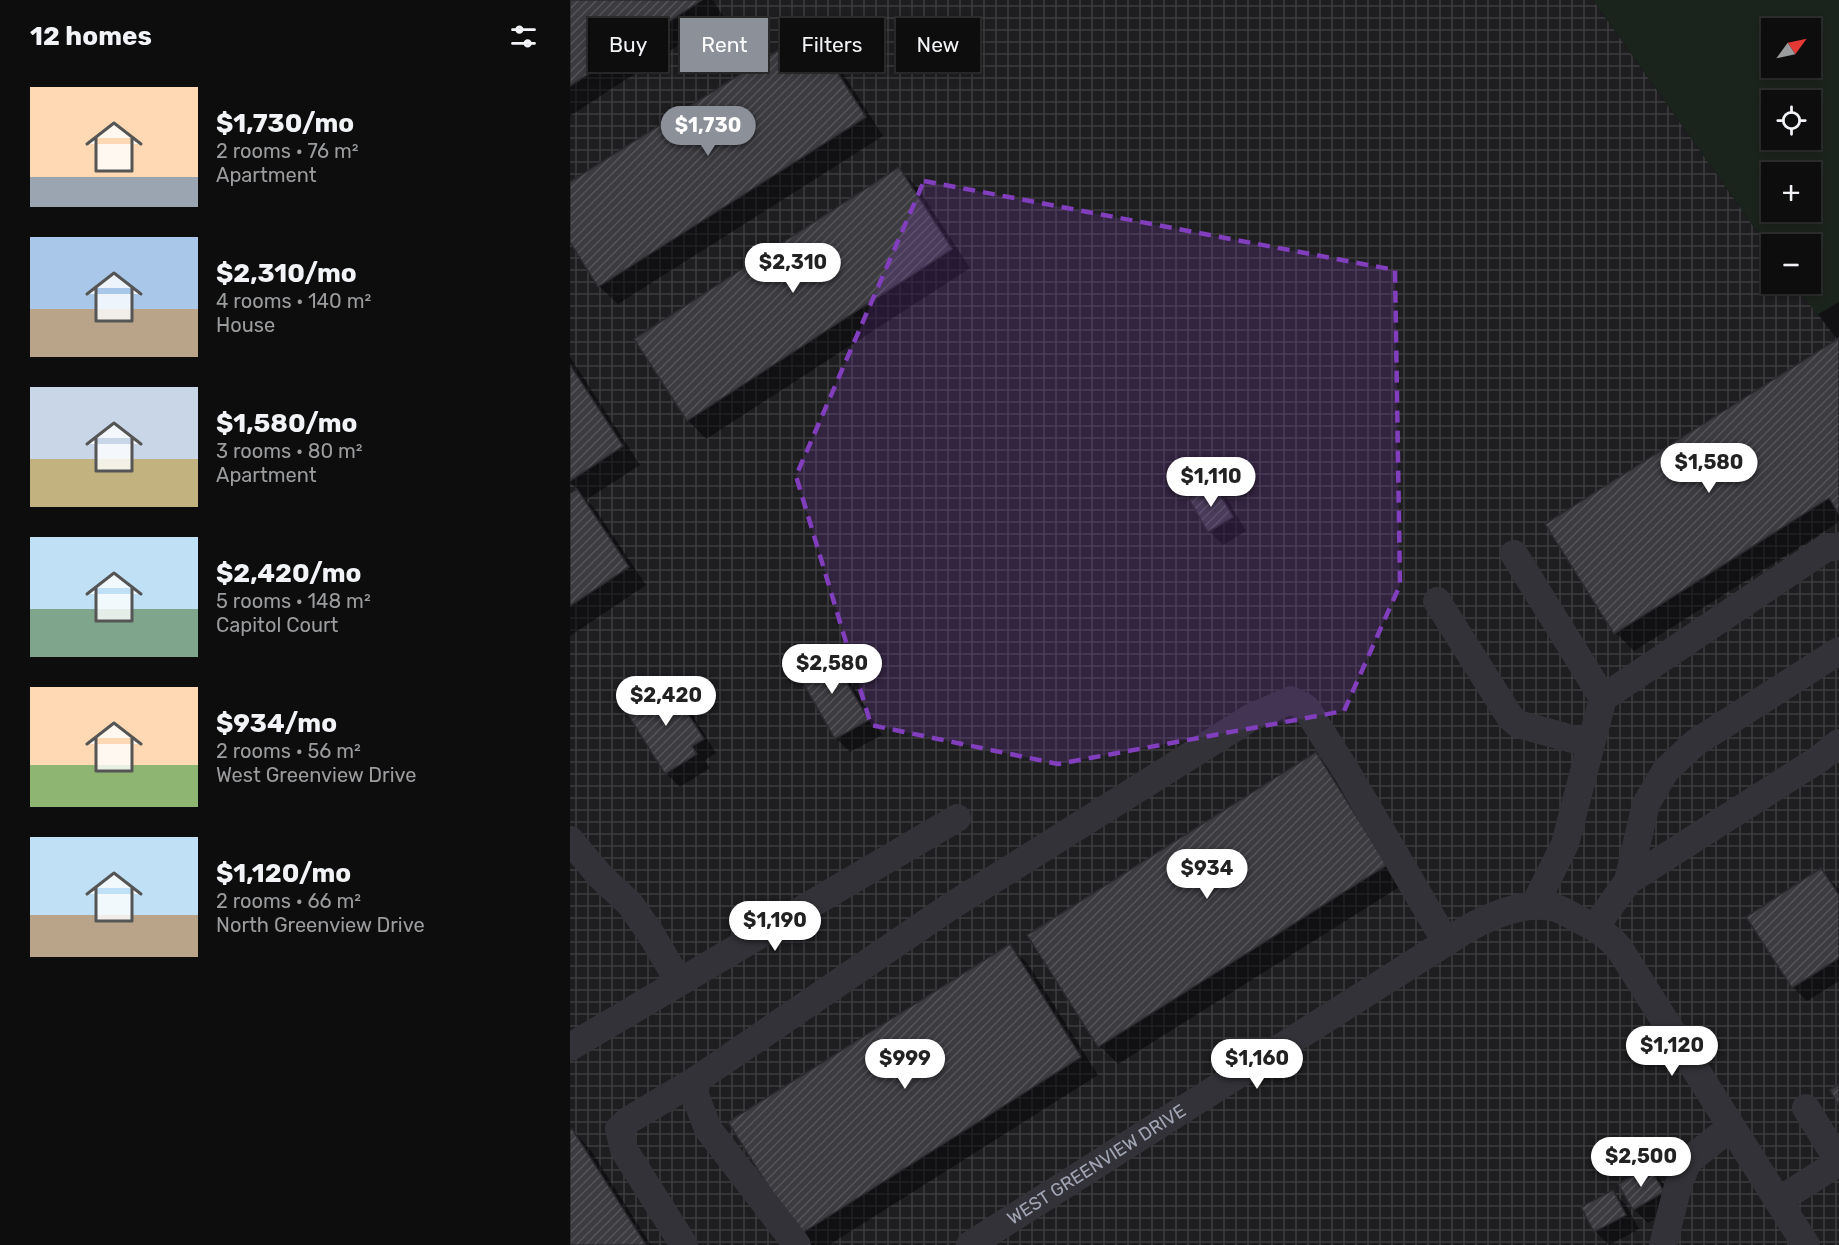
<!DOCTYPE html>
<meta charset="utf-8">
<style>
body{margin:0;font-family:Rubik,sans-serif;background:#1b1b1c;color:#f1f3f6;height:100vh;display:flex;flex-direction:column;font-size:22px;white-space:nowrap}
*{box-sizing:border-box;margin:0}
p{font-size:20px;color:#9a9c9e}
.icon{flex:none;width:33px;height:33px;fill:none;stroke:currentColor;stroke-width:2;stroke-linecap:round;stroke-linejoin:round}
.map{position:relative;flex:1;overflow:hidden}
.side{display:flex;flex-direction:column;background:#0d0d0e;width:570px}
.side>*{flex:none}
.hud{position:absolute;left:18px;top:18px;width:570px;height:54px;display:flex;gap:12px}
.needle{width:39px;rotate:57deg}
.fabs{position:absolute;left:1191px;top:18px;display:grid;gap:12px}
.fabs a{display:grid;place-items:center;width:60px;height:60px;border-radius:0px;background:#0d0d0e;box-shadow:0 3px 9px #0003,0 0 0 2px #2d2d2e;font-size:30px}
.price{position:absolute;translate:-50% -51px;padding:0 14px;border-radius:21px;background:#fff;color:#222;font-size:20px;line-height:39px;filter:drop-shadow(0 2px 3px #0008)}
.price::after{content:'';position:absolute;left:50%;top:36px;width:18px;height:14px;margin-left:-9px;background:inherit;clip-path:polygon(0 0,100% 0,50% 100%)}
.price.active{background:#8c9099;color:#fff}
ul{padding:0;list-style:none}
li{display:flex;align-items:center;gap:18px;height:150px;padding:0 30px}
li span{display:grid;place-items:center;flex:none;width:168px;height:120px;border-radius:0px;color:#555}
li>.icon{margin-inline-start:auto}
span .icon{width:72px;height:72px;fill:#fffc;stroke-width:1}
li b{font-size:26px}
h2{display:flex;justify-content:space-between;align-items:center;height:72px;padding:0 30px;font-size:26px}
.tag{padding:0 21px;border-radius:0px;background:#0d0d0e;box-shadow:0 3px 9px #0003,0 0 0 2px #2d2d2e;font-size:21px;line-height:54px}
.tag.active{background:#8c9099;color:#fff}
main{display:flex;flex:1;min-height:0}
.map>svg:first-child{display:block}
.industrial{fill:url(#industrial-grid)}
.park{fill:#1b231d;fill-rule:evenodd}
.shadow{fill:#0007}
.building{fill:url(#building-hatch);stroke:#2c2b2f;stroke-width:1.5}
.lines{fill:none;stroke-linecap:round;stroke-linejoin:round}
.minor{stroke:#323238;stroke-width:28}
.marked{fill:#813ebd;fill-opacity:0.2;stroke:#813ebd;stroke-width:4.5;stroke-dasharray:12 8;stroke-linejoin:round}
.labels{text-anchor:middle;stroke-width:4.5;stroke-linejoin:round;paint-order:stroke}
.street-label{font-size:18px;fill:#a2a5b4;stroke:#0c0c0e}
</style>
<main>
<section class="side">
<h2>12 homes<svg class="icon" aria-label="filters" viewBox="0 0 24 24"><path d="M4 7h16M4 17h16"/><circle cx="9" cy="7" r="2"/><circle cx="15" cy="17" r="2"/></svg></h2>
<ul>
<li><span style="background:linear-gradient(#ffd9b3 75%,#9aa5b1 0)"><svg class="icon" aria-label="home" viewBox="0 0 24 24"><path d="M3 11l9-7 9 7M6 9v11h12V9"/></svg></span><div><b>$1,730/mo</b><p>2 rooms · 76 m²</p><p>Apartment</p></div></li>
<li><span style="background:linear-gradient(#a9c7e8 60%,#b9a48a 0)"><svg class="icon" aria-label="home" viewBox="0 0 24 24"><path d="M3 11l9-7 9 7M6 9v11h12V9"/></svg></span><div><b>$2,310/mo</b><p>4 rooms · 140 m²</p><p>House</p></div></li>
<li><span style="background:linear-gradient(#c9d6e8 60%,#c2b280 0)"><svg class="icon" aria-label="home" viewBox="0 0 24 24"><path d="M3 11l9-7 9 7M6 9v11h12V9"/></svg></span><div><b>$1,580/mo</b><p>3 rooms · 80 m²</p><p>Apartment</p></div></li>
<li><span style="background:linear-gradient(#bfe0f5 60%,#7fa58c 0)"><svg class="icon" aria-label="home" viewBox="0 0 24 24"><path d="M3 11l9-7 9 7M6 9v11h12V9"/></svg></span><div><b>$2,420/mo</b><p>5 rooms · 148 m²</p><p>Capitol Court</p></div></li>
<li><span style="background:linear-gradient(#ffd9b3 65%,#8fb573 0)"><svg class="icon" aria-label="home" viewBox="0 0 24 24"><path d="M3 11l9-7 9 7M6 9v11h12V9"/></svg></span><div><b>$934/mo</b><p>2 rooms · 56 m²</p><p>West Greenview Drive</p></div></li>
<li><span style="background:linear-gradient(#bfe0f5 65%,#b9a48a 0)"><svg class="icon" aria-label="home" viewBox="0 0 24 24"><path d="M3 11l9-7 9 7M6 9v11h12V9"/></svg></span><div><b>$1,120/mo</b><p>2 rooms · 66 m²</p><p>North Greenview Drive</p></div></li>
</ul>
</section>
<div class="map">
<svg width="1269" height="1245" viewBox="0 0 1269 1245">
<defs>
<pattern id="industrial-grid" width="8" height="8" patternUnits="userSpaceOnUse" patternTransform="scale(1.5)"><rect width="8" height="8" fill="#1e1d20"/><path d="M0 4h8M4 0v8" fill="none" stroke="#3c3b3e"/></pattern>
<pattern id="building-hatch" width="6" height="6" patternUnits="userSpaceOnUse" patternTransform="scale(1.5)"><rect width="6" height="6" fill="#3b3b40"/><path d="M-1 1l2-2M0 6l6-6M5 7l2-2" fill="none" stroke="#545459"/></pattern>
</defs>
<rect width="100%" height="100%" fill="#111113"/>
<path class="industrial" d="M0,0H1023L1201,251L1202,284H1225L1269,342V1245H0Z"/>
<path class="park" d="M1023,0H1269V302L1247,315L1225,284H1240V244H1202L1201,251ZM1202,28H1240V68H1202ZM1202,100H1240V140H1202ZM1202,172H1240V212H1202Z"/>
<path class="shadow" d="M5,0H143L153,16L0,116V3Z
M240,31L258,50L313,136L48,304L29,286L0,240V184Z
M329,169L347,187L400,268L136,439L118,420Z
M1269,340V522L1064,651L1046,633Z
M0,357L70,465L16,500L25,509L76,585L0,636V496L8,490L0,482Z
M644,485L657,499L676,531L653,545L639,531Z
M257,652L271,666L312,735L280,752L267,739L227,670Z
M103,682L116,696L126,711L122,714L146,753L135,760L140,768L110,787L96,773Z
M746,754L764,773L834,884L548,1064L530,1046L460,935Z
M1251,869L1269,890V981L1237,1001L1223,987L1178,917Z
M440,946L458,964L528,1075L259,1245H241L230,1234Z
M2,1130L20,1149L81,1245H0V1131Z
M1079,1168L1092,1182L1106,1206L1078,1223L1064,1209Z
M1042,1191L1056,1205L1069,1229L1039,1245L1025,1231Z"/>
<path class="building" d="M2,0H132L0,86V1Z
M240,30L296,117L28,287L0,242V182Z
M329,167L382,249L117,421L64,339Z
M1269,338V514L1259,498L1044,634L975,524Z
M0,365L53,446L0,481Z
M644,484L663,517L638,532L619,499Z
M7,489L59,567L0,606V494Z
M258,651L299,720L265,739L225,669Z
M103,681L113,697L109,700L134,739L122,746L127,754L95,774L55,710Z
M746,752L817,865L528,1047L457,935Z
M1251,868L1269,895V958L1222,988L1176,917Z
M440,944L511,1057L229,1235L158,1122Z
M1269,1084V1106L1260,1090Z
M2,1129L76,1245H0V1130Z
M1079,1166L1094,1192L1063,1210L1048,1184Z
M1043,1190L1056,1215L1024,1232L1011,1207Z"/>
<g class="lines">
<g class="minor">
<path d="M944,554L1033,698"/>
<path d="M867,601L940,717L948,724L1021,744"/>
<path d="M0,840L30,876L60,904L81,934L109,982"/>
<path d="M1058,881L1076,804L1096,770L1125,743L1269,651"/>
<path d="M964,906L995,844L1033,698L1256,548L1269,546"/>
<path d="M1025,927L1058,881L1249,759L1269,743"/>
<path d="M0,1047L387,818"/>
<path d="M1208,1201L1269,1162L1236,1108"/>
<path d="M114,1245L54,1150L49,1129L59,1120L126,1080"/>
<path d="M227,1245L138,1129L125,1095L126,1080L378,908L680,718L721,700L736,708L778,774L876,942"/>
<path id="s1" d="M400,1245L897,929C922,915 957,900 986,908C994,911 1001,915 1008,919C1024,927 1037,934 1049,948L1236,1245"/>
<path d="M1093,1245L1108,1186L1118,1161L1161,1127"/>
</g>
</g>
<path class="marked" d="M354,181L825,270L830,585L774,711L488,764L301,725L226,476Z"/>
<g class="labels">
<g class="street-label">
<text dy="6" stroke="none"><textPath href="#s1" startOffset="150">WEST GREENVIEW DRIVE</textPath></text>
</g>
</g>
</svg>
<div class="fabs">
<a><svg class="needle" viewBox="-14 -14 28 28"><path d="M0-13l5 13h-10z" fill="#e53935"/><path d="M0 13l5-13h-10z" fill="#9a9c9e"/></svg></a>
<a><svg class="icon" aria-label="locate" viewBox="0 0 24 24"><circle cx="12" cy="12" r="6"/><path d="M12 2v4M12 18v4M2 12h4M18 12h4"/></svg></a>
<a>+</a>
<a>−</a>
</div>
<b class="price active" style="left:138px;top:157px">$1,730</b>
<b class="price" style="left:223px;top:294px">$2,310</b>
<b class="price" style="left:1139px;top:494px">$1,580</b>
<b class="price" style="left:641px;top:508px">$1,110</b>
<b class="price" style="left:262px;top:695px">$2,580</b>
<b class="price" style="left:96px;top:727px">$2,420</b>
<b class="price" style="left:637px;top:900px">$934</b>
<b class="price" style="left:205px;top:952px">$1,190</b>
<b class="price" style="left:1102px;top:1077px">$1,120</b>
<b class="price" style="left:335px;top:1090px">$999</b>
<b class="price" style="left:687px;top:1090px">$1,160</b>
<b class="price" style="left:1071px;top:1188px">$2,500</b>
<div class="hud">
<a class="tag">Buy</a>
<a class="tag active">Rent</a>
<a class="tag">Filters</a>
<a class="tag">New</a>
</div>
</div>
</main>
